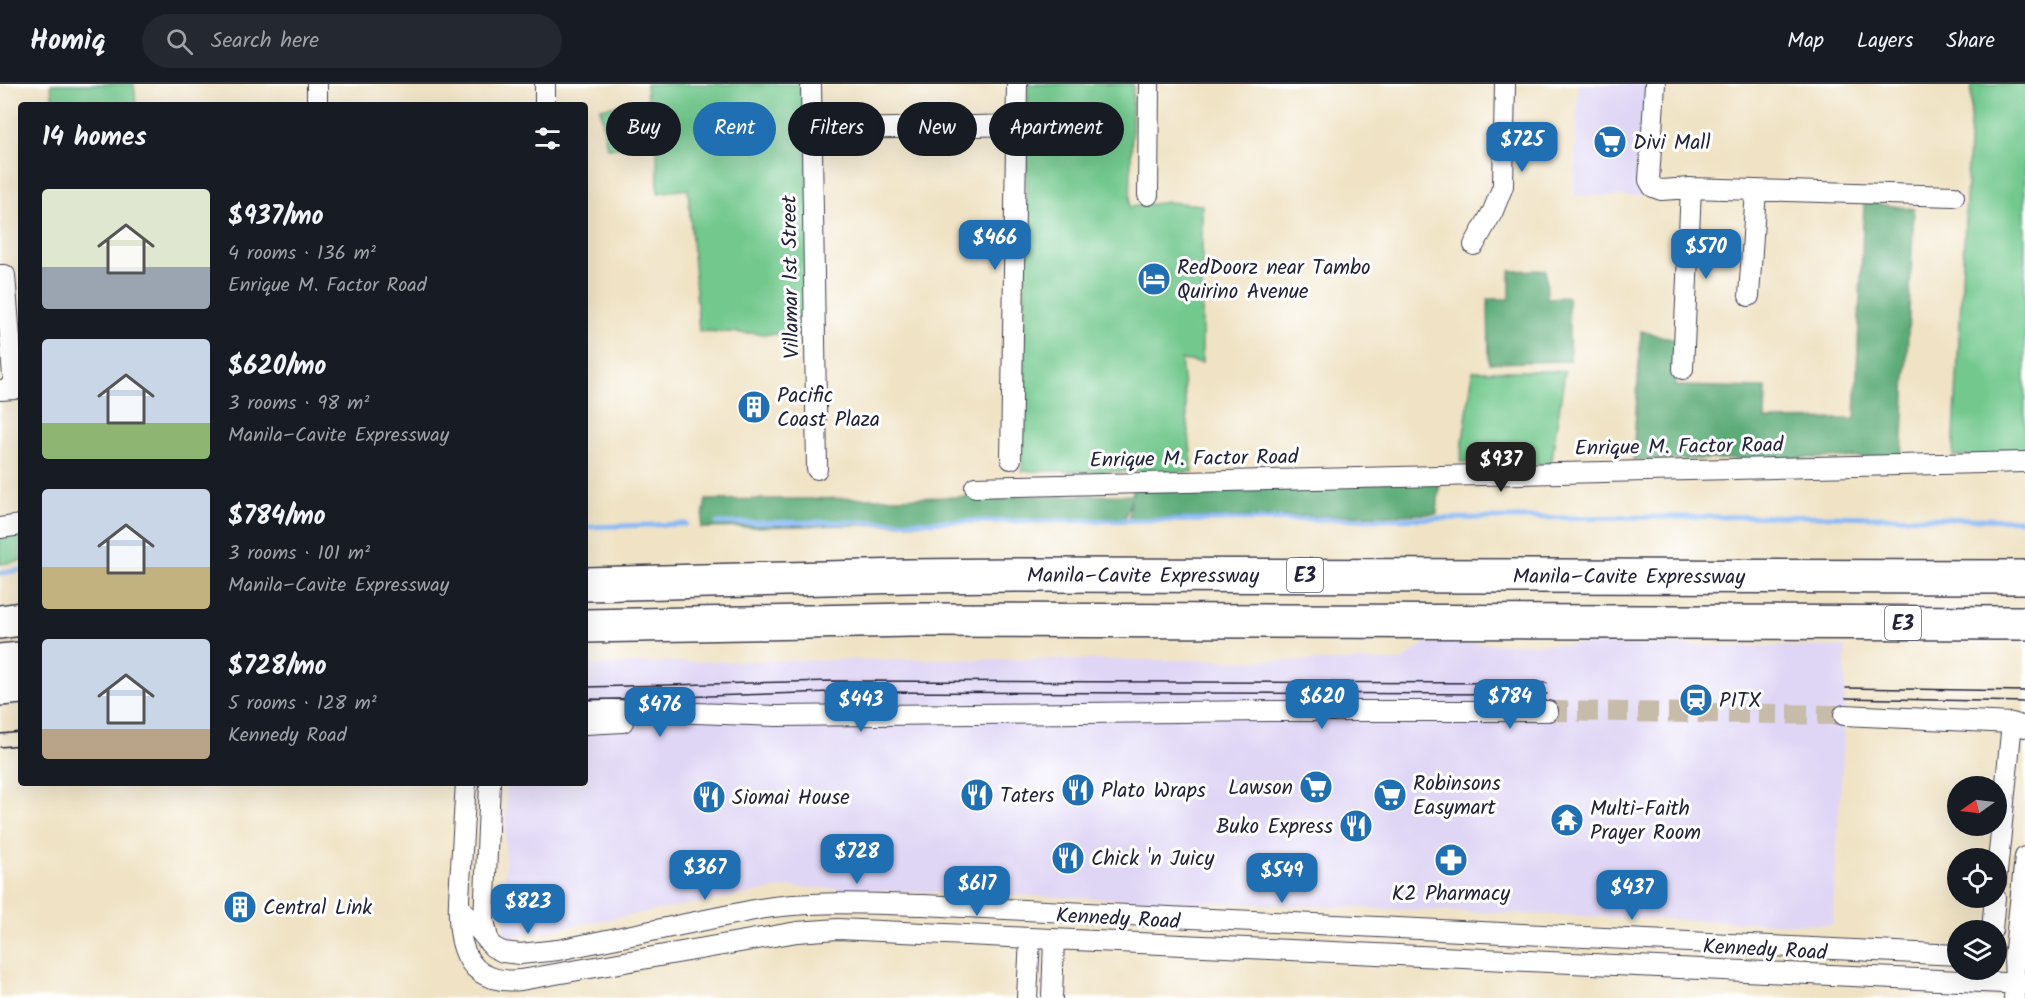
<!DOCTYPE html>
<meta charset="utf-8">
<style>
body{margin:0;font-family:Kalam,sans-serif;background:#242831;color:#f1f3f6;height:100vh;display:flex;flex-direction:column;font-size:22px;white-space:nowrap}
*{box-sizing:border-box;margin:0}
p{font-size:20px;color:#9ea1a6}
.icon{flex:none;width:33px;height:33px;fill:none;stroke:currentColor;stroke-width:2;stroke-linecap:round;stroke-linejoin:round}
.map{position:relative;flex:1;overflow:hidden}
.details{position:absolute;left:18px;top:18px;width:570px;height:684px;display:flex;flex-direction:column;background:#171b24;border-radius:6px;box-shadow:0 6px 24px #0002}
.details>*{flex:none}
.guide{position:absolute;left:606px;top:18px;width:570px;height:54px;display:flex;gap:12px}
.needle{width:39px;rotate:256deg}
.controls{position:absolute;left:1947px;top:692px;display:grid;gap:12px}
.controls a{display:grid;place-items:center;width:60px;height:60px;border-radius:50%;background:#171b24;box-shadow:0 6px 24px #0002;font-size:30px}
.price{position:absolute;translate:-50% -51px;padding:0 14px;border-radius:12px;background:#1f6fb2;color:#fff;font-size:20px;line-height:39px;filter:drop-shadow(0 2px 3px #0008)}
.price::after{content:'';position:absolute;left:50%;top:36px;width:18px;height:14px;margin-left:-9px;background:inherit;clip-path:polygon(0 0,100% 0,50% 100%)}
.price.on{background:#222;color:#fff}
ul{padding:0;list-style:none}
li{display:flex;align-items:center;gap:18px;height:150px;padding:0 24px}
li span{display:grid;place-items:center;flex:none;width:168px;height:120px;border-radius:6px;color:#555}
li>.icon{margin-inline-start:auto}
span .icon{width:72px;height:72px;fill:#fffc;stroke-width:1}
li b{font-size:26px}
h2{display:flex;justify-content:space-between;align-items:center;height:72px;padding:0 24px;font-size:26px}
.tag{padding:0 21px;border-radius:27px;background:#171b24;box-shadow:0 6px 24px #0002;font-size:21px;line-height:54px}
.tag.on{background:#1f6fb2;color:#fff}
header{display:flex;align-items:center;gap:36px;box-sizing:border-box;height:84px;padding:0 30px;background:#171b24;border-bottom:2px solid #363941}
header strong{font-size:28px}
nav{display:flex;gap:33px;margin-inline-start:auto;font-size:21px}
.search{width:420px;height:54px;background:#242831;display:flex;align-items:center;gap:15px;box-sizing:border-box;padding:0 21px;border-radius:33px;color:#9ea1a6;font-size:22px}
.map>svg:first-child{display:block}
.built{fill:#dfd5f5}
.green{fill:#72c88d;stroke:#4a7564;stroke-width:1.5}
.forest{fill:#5dac78;stroke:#40675a;stroke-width:1.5}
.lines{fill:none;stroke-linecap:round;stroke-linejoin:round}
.stream{stroke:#8ab9f5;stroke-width:5}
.street-tunnel{stroke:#c7bca9;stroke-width:20;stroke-dasharray:20 10;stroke-linecap:butt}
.street-casing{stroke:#413f50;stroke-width:22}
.highway-casing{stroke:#413f50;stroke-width:36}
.street{stroke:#fff;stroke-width:20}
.highway{stroke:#fff;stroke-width:33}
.tram{stroke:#22223b;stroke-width:1.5}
.labels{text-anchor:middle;stroke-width:6;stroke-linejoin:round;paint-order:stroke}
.shield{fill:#fff;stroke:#646476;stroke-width:1.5}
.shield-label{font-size:20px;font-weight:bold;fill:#22223b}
.poi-label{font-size:21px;fill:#22223b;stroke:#fff;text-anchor:start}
.street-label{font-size:21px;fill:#22223b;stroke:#fff}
</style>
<header>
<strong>Homiq</strong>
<div class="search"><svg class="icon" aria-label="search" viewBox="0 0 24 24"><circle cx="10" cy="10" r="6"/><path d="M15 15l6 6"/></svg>Search here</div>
<nav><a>Map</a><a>Layers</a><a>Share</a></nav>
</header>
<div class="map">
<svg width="2025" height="914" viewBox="0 0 2025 914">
<rect width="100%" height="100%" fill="#fff"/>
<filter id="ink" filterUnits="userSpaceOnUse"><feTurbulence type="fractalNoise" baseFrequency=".0167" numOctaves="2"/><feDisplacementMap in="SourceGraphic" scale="12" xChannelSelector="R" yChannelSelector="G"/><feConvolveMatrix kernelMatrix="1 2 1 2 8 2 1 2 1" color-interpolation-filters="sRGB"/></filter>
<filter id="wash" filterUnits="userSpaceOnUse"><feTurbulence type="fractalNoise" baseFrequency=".008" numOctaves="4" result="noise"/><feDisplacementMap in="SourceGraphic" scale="24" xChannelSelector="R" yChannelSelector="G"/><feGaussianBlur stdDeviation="1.35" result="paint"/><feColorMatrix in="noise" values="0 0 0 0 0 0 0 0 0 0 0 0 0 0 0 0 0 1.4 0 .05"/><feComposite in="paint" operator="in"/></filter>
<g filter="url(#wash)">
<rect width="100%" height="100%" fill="#f0e3c5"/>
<path class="built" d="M1578,0H1648L1643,112H1574Z
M1425,559L1845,563V637L1832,841L788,803L504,854L506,699H585V582L667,578L915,575L1402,577Z"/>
<path class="green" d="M51,0H134L136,21H53Z
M646,0H803L815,252L699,247L688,105L658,109L657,61L607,64L600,24L647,16Z
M1028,0H1133L1130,123L1168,118L1202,121V279L1181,276L1193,388L1022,387Z
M1972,0H2025V371L1953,372Z
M1473,287H1565L1551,380L1460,378Z
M21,443V477L0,480V446Z"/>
<path class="forest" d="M1864,118L1914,125L1902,373L1633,376L1641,247L1676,256V302L1766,304L1765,336L1855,335Z
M1546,186L1547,214L1568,213L1570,277L1489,279L1488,215H1510V187Z
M1440,394L1437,430L1129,435L1131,415L1125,435L701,444L706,416L1132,411L1133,405Z"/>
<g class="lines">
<path class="stream" d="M717,439L1830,432L2025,436
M585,443L686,440
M0,489L21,486"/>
</g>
</g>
<g filter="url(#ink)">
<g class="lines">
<path class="street-tunnel" d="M1548,627L1844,631"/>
<defs>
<path id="street" d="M317,0V21
M545,0V21
M811,0L817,385
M1655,0L1649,96L1653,103L1661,106L1691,104L1954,112
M812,46L1016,41
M1148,111L1149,0
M1474,161L1493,127L1503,102L1505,0
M0,191H5L14,305L0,306
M1749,212L1756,106
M1683,285L1691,104
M1011,375L1017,0
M975,403L2025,378
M0,444L21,441
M585,625L776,632L1272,627H1548
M1844,631L2012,639L2025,643
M585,640L623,638
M466,699C464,727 463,754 461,782C458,831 448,903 521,896L797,848L838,845L2025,900
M1996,798L2012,639
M459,822L493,863L503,868L520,870L558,866L759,825C813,816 868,820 923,821L1958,871
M1992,846L1995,813
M489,859L484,836L490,699
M1027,914L1030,854
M1052,914L1054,855
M2014,914L2015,899L2014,874L2025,773"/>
<g id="highway">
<path id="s1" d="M585,500L907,492L1015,491L2025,493"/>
<path d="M0,538L21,535"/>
<path d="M585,542L912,536L2025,539"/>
<path d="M0,577L21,575"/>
<path d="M0,605L21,603"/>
</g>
</defs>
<use href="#street" class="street-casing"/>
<use href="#highway" class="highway-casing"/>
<use href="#street" class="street"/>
<use href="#highway" class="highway"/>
<path class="tram" d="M585,603L832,597L1547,599
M1846,604L2025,607
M1846,614L2025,618
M585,616L832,608L1547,610
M0,650L21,648
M0,663L21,661"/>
</g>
</g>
<defs>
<symbol id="supermarket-disc" viewBox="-11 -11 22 22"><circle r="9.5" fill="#1f6fb2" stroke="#fff"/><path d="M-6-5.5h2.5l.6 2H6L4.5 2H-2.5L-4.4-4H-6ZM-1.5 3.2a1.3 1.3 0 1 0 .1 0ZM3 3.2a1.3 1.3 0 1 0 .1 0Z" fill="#fff"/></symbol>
<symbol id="hotel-disc" viewBox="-11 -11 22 22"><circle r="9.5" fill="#1f6fb2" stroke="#fff"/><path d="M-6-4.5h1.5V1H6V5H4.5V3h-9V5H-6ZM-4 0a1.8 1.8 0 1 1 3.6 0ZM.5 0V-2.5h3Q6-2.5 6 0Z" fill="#fff"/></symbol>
<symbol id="building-disc" viewBox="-11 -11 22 22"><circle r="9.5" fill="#1f6fb2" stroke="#fff"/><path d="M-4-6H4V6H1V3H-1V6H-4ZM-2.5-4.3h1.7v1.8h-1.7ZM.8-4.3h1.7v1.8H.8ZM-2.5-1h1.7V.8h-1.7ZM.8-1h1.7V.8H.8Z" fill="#fff"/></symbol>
<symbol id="station-disc" viewBox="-11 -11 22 22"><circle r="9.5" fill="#1f6fb2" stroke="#fff"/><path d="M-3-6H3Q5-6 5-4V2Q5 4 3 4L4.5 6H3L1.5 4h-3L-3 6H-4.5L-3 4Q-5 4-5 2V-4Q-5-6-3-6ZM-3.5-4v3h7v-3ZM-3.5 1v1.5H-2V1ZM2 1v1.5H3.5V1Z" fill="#fff"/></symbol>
<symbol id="restaurant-disc" viewBox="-11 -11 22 22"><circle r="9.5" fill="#1f6fb2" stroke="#fff"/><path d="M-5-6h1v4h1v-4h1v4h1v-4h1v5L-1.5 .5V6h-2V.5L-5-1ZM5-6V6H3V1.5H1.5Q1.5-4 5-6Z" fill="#fff"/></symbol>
<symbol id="temple-disc" viewBox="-11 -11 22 22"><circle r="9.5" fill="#1f6fb2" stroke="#fff"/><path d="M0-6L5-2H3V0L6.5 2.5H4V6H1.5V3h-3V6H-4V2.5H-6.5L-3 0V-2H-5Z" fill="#fff"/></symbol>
<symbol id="pharmacy-disc" viewBox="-11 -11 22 22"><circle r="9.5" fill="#1f6fb2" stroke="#fff"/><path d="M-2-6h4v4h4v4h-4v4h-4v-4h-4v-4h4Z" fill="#fff"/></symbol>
</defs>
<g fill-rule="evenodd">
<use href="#supermarket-disc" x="1591" y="39" width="38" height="38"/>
<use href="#hotel-disc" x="1135" y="176" width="38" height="38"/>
<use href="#building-disc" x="735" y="304" width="38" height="38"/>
<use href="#station-disc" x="1677" y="597" width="38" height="38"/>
<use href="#supermarket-disc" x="1297" y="684" width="38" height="38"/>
<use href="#restaurant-disc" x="1059" y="687" width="38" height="38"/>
<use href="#restaurant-disc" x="958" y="692" width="38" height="38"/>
<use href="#supermarket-disc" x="1371" y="692" width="38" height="38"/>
<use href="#restaurant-disc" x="690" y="694" width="38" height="38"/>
<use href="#temple-disc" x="1548" y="717" width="38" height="38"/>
<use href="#restaurant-disc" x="1337" y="723" width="38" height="38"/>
<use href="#restaurant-disc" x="1049" y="755" width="38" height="38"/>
<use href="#pharmacy-disc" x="1432" y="757" width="38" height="38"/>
<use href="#building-disc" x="221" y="804" width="38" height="38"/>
</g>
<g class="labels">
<g class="shield">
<rect x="1287" y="474" width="36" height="34" rx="4.5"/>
<rect x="1885" y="522" width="36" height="34" rx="4.5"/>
</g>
<g class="shield-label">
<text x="1305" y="498">E3</text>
<text x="1903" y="546">E3</text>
</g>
<g class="poi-label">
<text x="1633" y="65">Divi Mall</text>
<text x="1177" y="190">RedDoorz near Tambo<tspan x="1177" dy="24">Quirino Avenue</tspan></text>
<text x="777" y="318">Pacific<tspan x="777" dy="24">Coast Plaza</tspan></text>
<text x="1719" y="623">PITX</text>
<text x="1413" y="706">Robinsons<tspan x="1413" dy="24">Easymart</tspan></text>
<text x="1293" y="710" text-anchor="end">Lawson</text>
<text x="1101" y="713">Plato Wraps</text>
<text x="1000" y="718">Taters</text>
<text x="732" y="720">Siomai House</text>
<text x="1590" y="731">Multi-Faith<tspan x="1590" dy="24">Prayer Room</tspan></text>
<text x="1333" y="749" text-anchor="end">Buko Express</text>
<text x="1091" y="781">Chick 'n Juicy</text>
<text x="1451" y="816" text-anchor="middle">K2 Pharmacy</text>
<text x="263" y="830">Central Link</text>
</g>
<g class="street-label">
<text transform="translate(790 193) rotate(-91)" y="7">Villamar 1st Street</text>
<text transform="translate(1679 362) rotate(-1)" y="7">Enrique M. Factor Road</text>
<text transform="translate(1194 374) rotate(-1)" y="7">Enrique M. Factor Road</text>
<text dy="7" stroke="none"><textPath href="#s1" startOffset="558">Manila–Cavite Expressway</textPath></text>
<text dy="7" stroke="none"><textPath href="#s1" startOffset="1044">Manila–Cavite Expressway</textPath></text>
<text transform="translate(1118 834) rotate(3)" y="7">Kennedy Road</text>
<text transform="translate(1765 865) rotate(3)" y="7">Kennedy Road</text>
</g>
</g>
</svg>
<div class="controls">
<a><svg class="needle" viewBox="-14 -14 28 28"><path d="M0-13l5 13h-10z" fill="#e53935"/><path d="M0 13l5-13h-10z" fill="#9ea1a6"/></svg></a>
<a><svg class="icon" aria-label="locate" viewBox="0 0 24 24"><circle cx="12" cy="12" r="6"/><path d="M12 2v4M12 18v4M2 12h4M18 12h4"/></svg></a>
<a><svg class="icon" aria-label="layers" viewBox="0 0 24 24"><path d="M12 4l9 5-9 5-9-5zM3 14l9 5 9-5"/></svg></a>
</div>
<b class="price" style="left:1522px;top:89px">$725</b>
<b class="price" style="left:995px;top:187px">$466</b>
<b class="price" style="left:1706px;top:196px">$570</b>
<b class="price on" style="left:1501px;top:409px">$937</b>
<b class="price" style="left:1322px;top:646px">$620</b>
<b class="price" style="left:1510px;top:646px">$784</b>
<b class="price" style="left:861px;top:649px">$443</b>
<b class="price" style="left:660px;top:654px">$476</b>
<b class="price" style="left:857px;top:801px">$728</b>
<b class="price" style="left:705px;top:817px">$367</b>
<b class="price" style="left:1282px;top:820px">$549</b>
<b class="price" style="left:977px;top:833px">$617</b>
<b class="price" style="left:1632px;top:837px">$437</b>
<b class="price" style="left:528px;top:851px">$823</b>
<div class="guide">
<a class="tag">Buy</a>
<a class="tag on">Rent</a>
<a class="tag">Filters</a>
<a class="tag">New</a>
<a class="tag">Apartment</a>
</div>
<section class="details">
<h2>14 homes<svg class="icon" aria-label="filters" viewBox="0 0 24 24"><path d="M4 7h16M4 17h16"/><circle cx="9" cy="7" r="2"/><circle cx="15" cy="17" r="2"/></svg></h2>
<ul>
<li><span style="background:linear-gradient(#dfe7d0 65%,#9aa5b1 0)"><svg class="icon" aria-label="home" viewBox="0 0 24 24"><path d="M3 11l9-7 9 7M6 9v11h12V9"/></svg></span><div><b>$937/mo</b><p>4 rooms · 136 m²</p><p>Enrique M. Factor Road</p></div></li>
<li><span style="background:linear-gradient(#c9d6e8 70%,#8fb573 0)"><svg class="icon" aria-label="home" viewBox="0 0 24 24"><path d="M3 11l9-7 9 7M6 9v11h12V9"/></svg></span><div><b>$620/mo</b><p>3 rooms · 98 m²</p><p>Manila–Cavite Expressway</p></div></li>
<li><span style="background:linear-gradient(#c9d6e8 65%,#c2b280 0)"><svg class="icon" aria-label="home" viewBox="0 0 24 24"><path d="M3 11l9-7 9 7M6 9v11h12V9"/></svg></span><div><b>$784/mo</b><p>3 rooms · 101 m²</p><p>Manila–Cavite Expressway</p></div></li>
<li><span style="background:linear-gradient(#c9d6e8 75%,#b9a48a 0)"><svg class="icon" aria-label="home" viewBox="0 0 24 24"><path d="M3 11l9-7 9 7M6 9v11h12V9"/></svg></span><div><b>$728/mo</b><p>5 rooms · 128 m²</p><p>Kennedy Road</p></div></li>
</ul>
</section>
</div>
